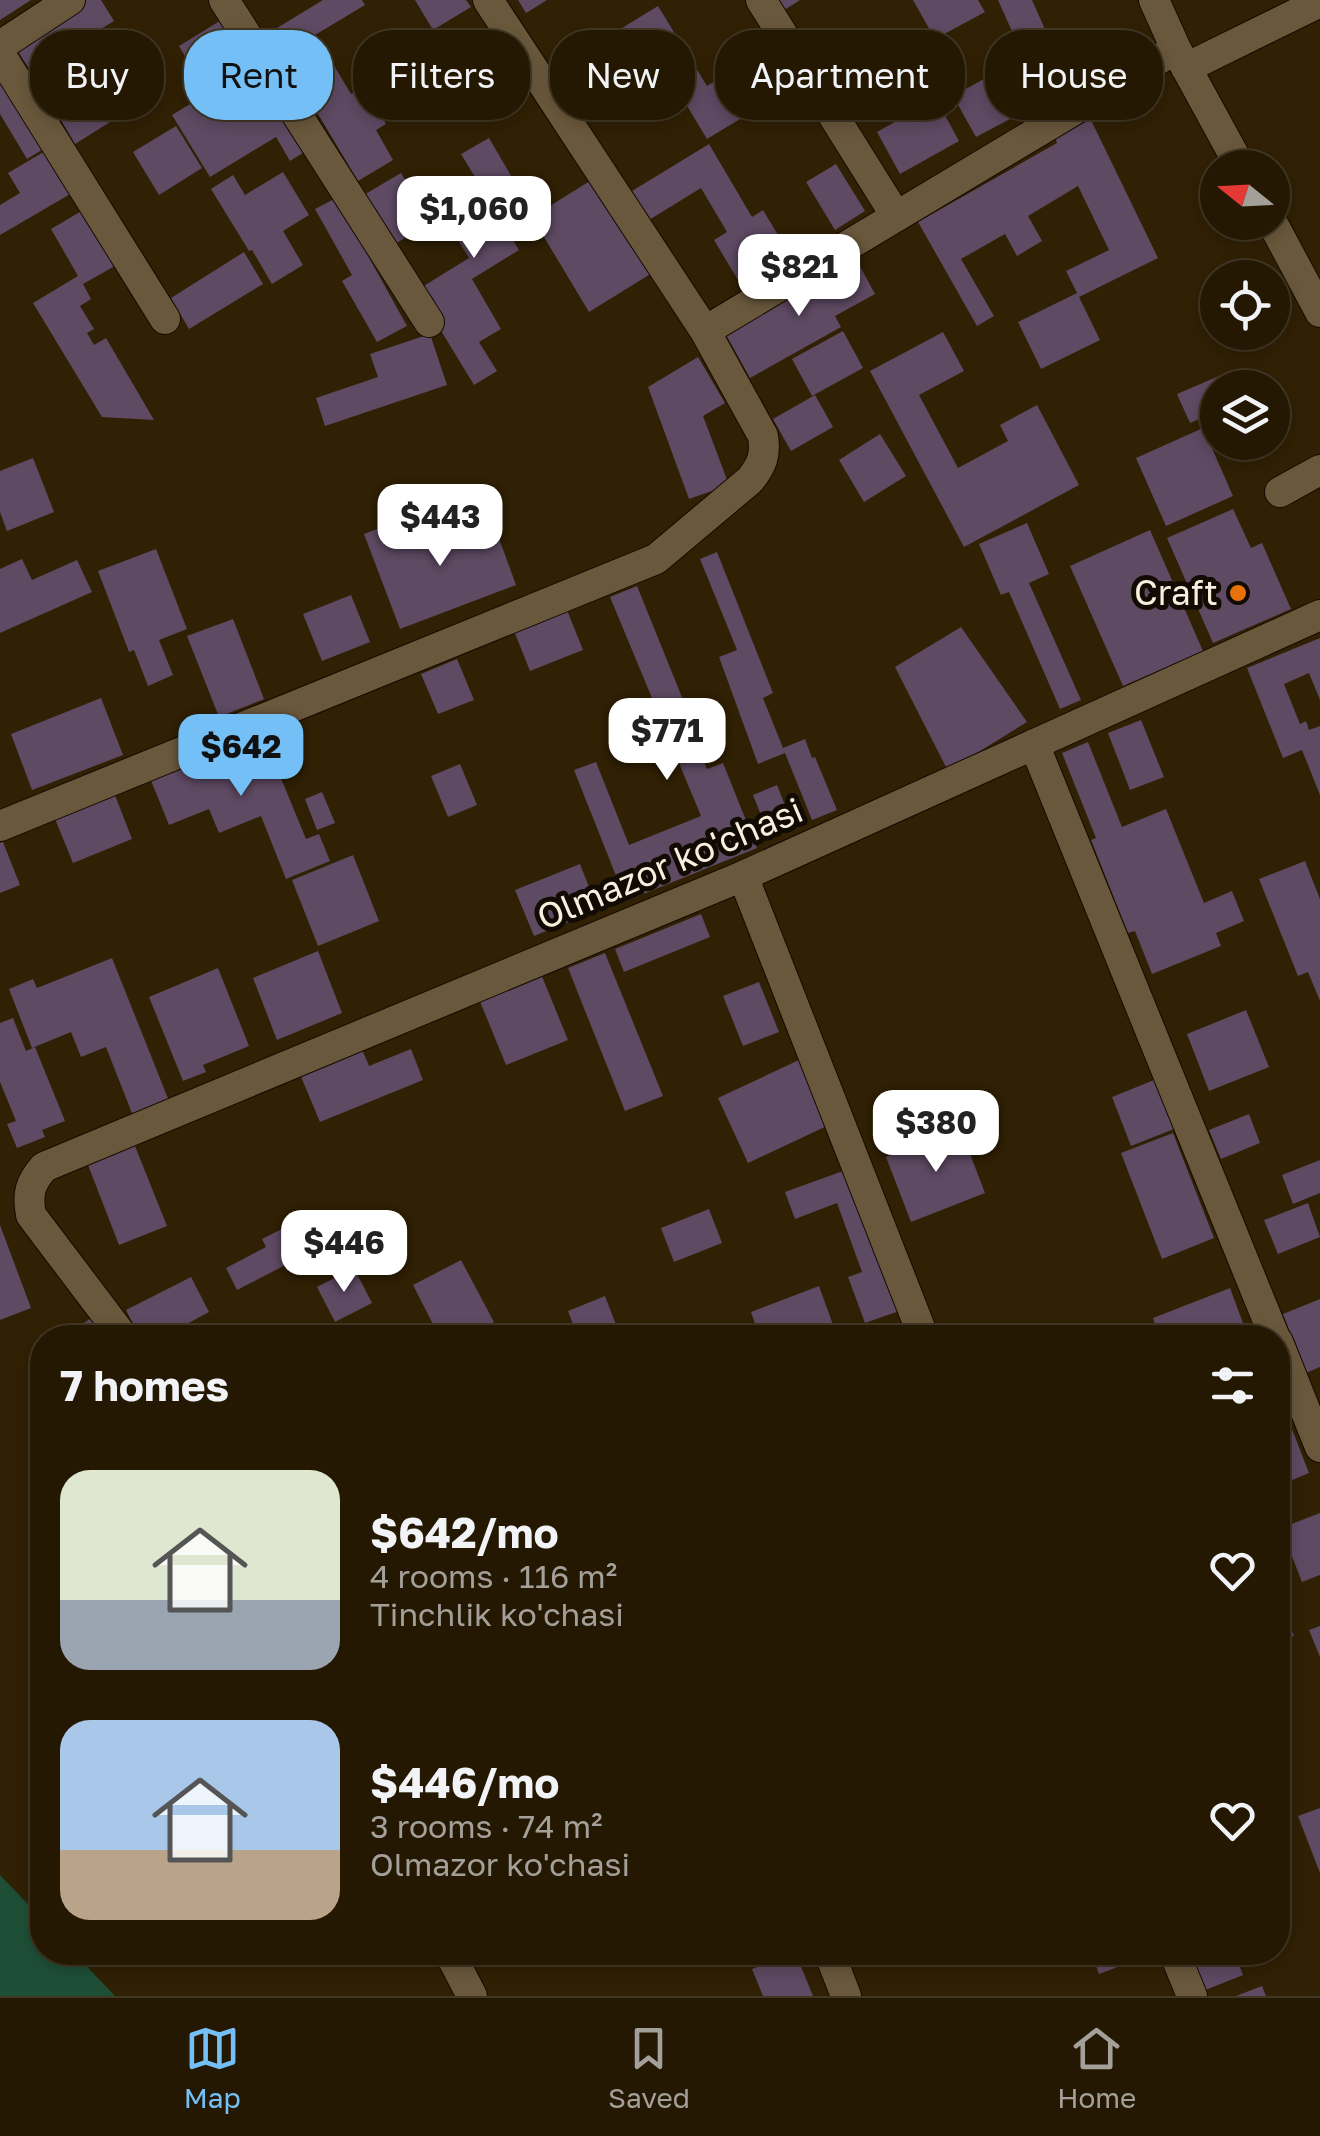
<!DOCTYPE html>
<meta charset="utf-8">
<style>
body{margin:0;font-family:"Golos Text",sans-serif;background:#302512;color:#f1f3f6;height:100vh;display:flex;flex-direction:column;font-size:38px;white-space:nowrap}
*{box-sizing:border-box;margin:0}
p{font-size:32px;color:#a3a09a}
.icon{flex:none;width:55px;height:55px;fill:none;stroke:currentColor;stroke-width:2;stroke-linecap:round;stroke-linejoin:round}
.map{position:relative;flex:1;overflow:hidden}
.sheet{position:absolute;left:30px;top:1325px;width:1260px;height:640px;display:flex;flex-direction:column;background:#241803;border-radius:40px;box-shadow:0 5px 15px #0003,0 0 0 2px #413725}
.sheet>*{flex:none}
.guide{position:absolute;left:30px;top:30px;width:1260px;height:90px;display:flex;gap:20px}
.needle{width:65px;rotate:288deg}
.fabs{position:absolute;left:1200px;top:150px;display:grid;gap:20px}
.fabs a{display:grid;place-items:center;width:90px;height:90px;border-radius:50%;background:#241803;box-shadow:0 5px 15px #0003,0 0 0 2px #413725;font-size:50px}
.price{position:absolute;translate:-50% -85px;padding:0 22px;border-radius:20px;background:#fff;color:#222;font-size:32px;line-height:65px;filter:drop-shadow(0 2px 5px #0008)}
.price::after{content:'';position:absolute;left:50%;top:60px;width:30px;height:22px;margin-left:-15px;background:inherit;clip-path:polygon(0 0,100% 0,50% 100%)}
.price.selected{background:#74c0f6;color:#111}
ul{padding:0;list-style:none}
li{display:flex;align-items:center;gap:30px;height:250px;padding:0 30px}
li span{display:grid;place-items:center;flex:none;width:280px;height:200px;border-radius:30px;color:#555}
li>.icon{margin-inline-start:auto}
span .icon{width:120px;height:120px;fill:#fffc;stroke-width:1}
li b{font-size:42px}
h2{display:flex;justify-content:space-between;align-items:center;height:120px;padding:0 30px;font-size:42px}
.pill{padding:0 35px;border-radius:40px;background:#241803;box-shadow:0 5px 15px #0003,0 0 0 2px #413725;font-size:35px;line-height:90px}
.pill.selected{background:#74c0f6;color:#111}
.tabs{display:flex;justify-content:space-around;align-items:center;height:140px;border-top:2px solid #413725;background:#241803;font-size:28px;color:#a3a09a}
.tabs a{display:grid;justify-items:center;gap:5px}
.tabs .selected{color:#74c0f6}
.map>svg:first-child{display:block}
.green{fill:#1e4f36}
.building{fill:#5e4a63}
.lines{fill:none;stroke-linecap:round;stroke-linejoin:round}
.minor-casing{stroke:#160a00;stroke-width:32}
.minor{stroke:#6a583c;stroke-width:30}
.food-dot{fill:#e8710a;stroke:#120b03;stroke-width:4}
.labels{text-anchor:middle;stroke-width:10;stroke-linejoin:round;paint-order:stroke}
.poi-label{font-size:35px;fill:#f9efdf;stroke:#120b03;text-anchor:end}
.street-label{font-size:35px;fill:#f9efdf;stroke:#120b03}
</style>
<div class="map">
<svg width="1320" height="1996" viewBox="0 0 1320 1996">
<rect width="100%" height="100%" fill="#302004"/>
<path class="green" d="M0,1875L42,1919V1952L74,1953L115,1996H0Z"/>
<path class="building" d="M0,0H31L0,20Z
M78,0H101L114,21L31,72L12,42Z
M323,0H362L365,5L285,53L272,31Z
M415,0H466L471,7L433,30Z
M518,0H547L526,13Z
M774,0H800L781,12Z
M913,0H978L985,12L935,39Z
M998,0H1032L1056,54L1028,67Z
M658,6L707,86L775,45L798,84L707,139L669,76L607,114L573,58Z
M223,19L250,62L205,90L179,46Z
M103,39L123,70L104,82L123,114L75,144L61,120L87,103L63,64Z
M320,42L351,94L364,87L386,124L376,130L393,160L358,181L287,62Z
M1017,61L1040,103L976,137L953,96Z
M254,65L306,151L290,161L276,137L210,177L172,115Z
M0,73L45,148L27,159L0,114Z
M936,99L959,141L900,174L877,132Z
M1090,118L1158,258L1079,297L1100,340L1041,369L1018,322L1077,293L1066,271L1109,250L1078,186L1028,216L1042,241L1017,256L1005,234L961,259L994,316L977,326L918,222L1057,143L1054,135Z
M176,126L202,168L159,195L133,152Z
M489,138L521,193L494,209L519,250L472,279L501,329L479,342L497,371L474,385L426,306L422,287L469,258L440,211L481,187L461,154Z
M709,144L752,217L763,210L790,255L741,285L714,240L727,232L701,188L649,220L632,191Z
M47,150L72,193L0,235V205L20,193L8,173Z
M836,164L865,211L835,230L806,182Z
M283,172L309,215L283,231L303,265L272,284L252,250L249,251L211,189L233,175L245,195Z
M401,173L430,222L392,246L362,196Z
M590,181L603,202L607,200L652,273L589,312L532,217Z
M336,198L407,326L377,342L342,281L352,275L315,209Z
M90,206L122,262L83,284L91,299L80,306L94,329L87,333L94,345L106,338L154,420L102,417L33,303L78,276L51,229Z
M244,252L263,284L189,329L171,298Z
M856,259L875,294L835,316L841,327L750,378L725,333Z
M843,331L863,368L812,396L792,359Z
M943,332L964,371L919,395L958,468L1008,441L1000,425L1037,405L1079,485L964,547L870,371Z
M430,334L447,385L325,426L316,398L378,377L370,354Z
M698,357L725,403L703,416L729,485L689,499L648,387Z
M1226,373L1233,388H1218V411L1190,423L1177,394Z
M815,395L833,427L791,451L773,419Z
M1203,428L1233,496L1166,526L1136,458Z
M880,434L906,476L864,502L839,460Z
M33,458L54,512L7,531L0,512V471Z
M1233,509L1251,548L1262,543L1291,609L1213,643L1167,538Z
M489,511L516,585L400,629L364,534L399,521L410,549L460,530L458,523Z
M1027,523L1049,574L1029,583L1081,700L1060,709L1009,592L1001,595L979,544Z
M1150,530L1203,651L1123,686L1070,566Z
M156,549L187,629L159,640L173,675L148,686L134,650L129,652L98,571Z
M717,552L773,693L763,698L783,748L805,739L812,758L815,757L837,810L812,820L785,753L758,764L719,657L737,650L700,559Z
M22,559L32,580L77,560L92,592L0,633V569Z
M637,586L690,717L686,718L707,769L723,763L757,848L626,901L574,770L596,762L629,845L701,816L610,597Z
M351,595L370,642L322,661L303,614Z
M567,610L583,650L530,671L514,631Z
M233,619L264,699L219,717L187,636Z
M961,627L1027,722L948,771L895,667Z
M1320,638V700L1309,673L1284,684L1300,724L1306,721L1309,730L1320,726V795L1302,750L1283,758L1247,668Z
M457,659L474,700L438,714L421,674Z
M101,698L123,755L32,790L11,734Z
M1141,720L1164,777L1130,790L1108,733Z
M262,732L306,839L319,834L330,861L286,879L261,816L219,833L209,809L169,825L150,778Z
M1088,742L1122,827L1166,809L1204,903L1232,891L1244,921L1216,933L1221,946L1152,974L1135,931L1128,933L1091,840L1096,838L1062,753Z
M460,764L477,805L448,817L431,776Z
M777,785L792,823L768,833L753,795Z
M113,790L132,839L73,863L53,814Z
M322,792L335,823L317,830L305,799Z
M3,842L20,885L0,893V843Z
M353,855L379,921L318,946L292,880Z
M1305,861L1320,899V1001L1308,972L1298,976L1259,879Z
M580,864L598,910L534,936L515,890Z
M701,914L710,937L624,972L615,949Z
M318,951L342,1013L277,1040L253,978Z
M605,953L663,1096L625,1111L568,968Z
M112,958L171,1106L135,1121L106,1047L81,1057L71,1032L32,1048L9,989L33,979L37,988Z
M218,968L249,1046L203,1065L206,1072L183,1081L149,997Z
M541,974L568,1040L506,1065L479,999Z
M759,982L779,1032L743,1046L723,996Z
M1246,1010L1269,1067L1209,1091L1187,1034Z
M13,1018L26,1051L35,1047L65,1121L42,1130L45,1137L17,1148L7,1124L16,1121L0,1082V1023Z
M361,1047L369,1066L411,1049L423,1080L320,1122L299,1072Z
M801,1059L831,1124L748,1163L718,1098Z
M1154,1080L1174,1129L1131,1146L1112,1097Z
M1249,1114L1260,1143L1221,1159L1209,1130Z
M960,1128L985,1193L911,1222L886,1157Z
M1173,1133L1214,1238L1162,1259L1121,1153Z
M135,1146L167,1226L119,1245L88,1165Z
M1320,1160V1193L1293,1204L1282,1175Z
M854,1167L905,1309L865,1323L848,1277L862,1272L837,1203L795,1219L785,1192Z
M1308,1203L1320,1237L1278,1254L1264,1220Z
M709,1209L722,1243L674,1262L661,1228Z
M0,1225L31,1308L0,1320Z
M288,1226L303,1256L237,1290L226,1268L266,1247L262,1239Z
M461,1260L494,1322L464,1338H440L413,1285Z
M354,1268L372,1303L335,1322L317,1287Z
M191,1277L209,1312L161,1338H140L126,1310Z
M819,1286L836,1333L823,1338H760L751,1312Z
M1230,1288L1243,1323L1205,1338H1160L1153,1318Z
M605,1296L621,1338H578L568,1311Z
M1320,1299V1367L1306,1373L1283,1314Z
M97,1314L112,1338H62Z
M979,1326L983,1338H949V1337Z
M42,1350V1371L33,1357Z
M1288,1419L1309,1473L1278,1486V1423Z
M1320,1513V1575L1302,1582L1281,1528Z
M1281,1603L1294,1636L1278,1642V1604Z
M1320,1626V1657L1309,1630Z
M1320,1808V1873L1298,1816Z
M792,1952H795L813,1996H763L752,1969Z
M1091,1952H1145L1147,1956L1099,1974Z
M1182,1952H1234L1243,1975L1198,1993Z
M1262,1986L1266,1996H1236Z"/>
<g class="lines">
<defs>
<path id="minor" d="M224,0L429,322
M488,0L705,331
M761,0L896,216
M1154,0L1176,49L1241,168
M0,46L70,0
M0,54L165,319
M1186,68L1320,2
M1272,222L1320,312
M1280,492L1320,470
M1034,744L1275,1338
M0,826L656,559L750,480C762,465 766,455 763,436L705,331L1176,49
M743,876L924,1338
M124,1338L31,1215C27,1194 30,1183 44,1167L743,876L1320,615
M1278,1342L1320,1447
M449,1952L472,1996
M829,1952L846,1996
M1174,1952L1192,1996"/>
</defs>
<use href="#minor" class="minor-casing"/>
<use href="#minor" class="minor"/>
</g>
<circle class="food-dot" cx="1238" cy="593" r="10"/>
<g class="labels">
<g class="poi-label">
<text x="1218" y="605">Craft</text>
</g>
<g class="street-label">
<text transform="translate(670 864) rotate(-23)" y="12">Olmazor ko'chasi</text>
</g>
</g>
</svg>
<div class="fabs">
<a><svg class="needle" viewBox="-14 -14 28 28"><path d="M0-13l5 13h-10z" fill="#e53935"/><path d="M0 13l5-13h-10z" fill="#a3a09a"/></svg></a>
<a><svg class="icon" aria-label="locate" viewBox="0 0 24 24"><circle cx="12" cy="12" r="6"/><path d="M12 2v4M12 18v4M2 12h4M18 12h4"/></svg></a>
<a><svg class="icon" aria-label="layers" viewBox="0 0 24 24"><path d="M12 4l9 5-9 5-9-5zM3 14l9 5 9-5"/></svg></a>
</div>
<b class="price" style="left:474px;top:261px">$1,060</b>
<b class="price" style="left:799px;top:319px">$821</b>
<b class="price" style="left:440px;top:569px">$443</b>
<b class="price" style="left:667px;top:783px">$771</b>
<b class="price selected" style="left:241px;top:799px">$642</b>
<b class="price" style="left:936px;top:1175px">$380</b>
<b class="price" style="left:344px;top:1295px">$446</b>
<div class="guide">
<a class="pill">Buy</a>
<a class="pill selected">Rent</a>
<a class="pill">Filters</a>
<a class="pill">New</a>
<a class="pill">Apartment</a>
<a class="pill">House</a>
</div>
<section class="sheet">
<h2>7 homes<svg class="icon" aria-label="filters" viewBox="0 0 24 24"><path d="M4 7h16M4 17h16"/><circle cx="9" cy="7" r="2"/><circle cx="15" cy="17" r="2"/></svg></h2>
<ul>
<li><span style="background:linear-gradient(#dfe7d0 65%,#9aa5b1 0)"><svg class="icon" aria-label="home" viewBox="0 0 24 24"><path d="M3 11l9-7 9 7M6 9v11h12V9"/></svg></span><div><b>$642/mo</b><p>4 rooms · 116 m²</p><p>Tinchlik ko'chasi</p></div><svg class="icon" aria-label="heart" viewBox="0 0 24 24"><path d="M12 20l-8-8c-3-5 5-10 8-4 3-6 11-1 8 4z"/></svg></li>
<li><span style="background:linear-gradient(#a9c7e8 65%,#b9a48a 0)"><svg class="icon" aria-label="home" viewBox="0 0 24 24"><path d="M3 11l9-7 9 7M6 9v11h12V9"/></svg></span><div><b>$446/mo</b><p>3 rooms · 74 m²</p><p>Olmazor ko'chasi</p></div><svg class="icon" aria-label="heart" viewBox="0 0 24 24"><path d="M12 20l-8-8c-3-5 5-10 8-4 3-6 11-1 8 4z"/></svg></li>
</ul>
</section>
</div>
<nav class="tabs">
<a class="selected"><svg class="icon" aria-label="map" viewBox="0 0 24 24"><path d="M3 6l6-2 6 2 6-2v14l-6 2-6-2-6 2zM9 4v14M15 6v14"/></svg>Map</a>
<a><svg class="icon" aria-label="saved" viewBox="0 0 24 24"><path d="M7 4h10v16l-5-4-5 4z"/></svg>Saved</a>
<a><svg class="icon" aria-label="home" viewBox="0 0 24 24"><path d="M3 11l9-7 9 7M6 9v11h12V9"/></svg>Home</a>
</nav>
